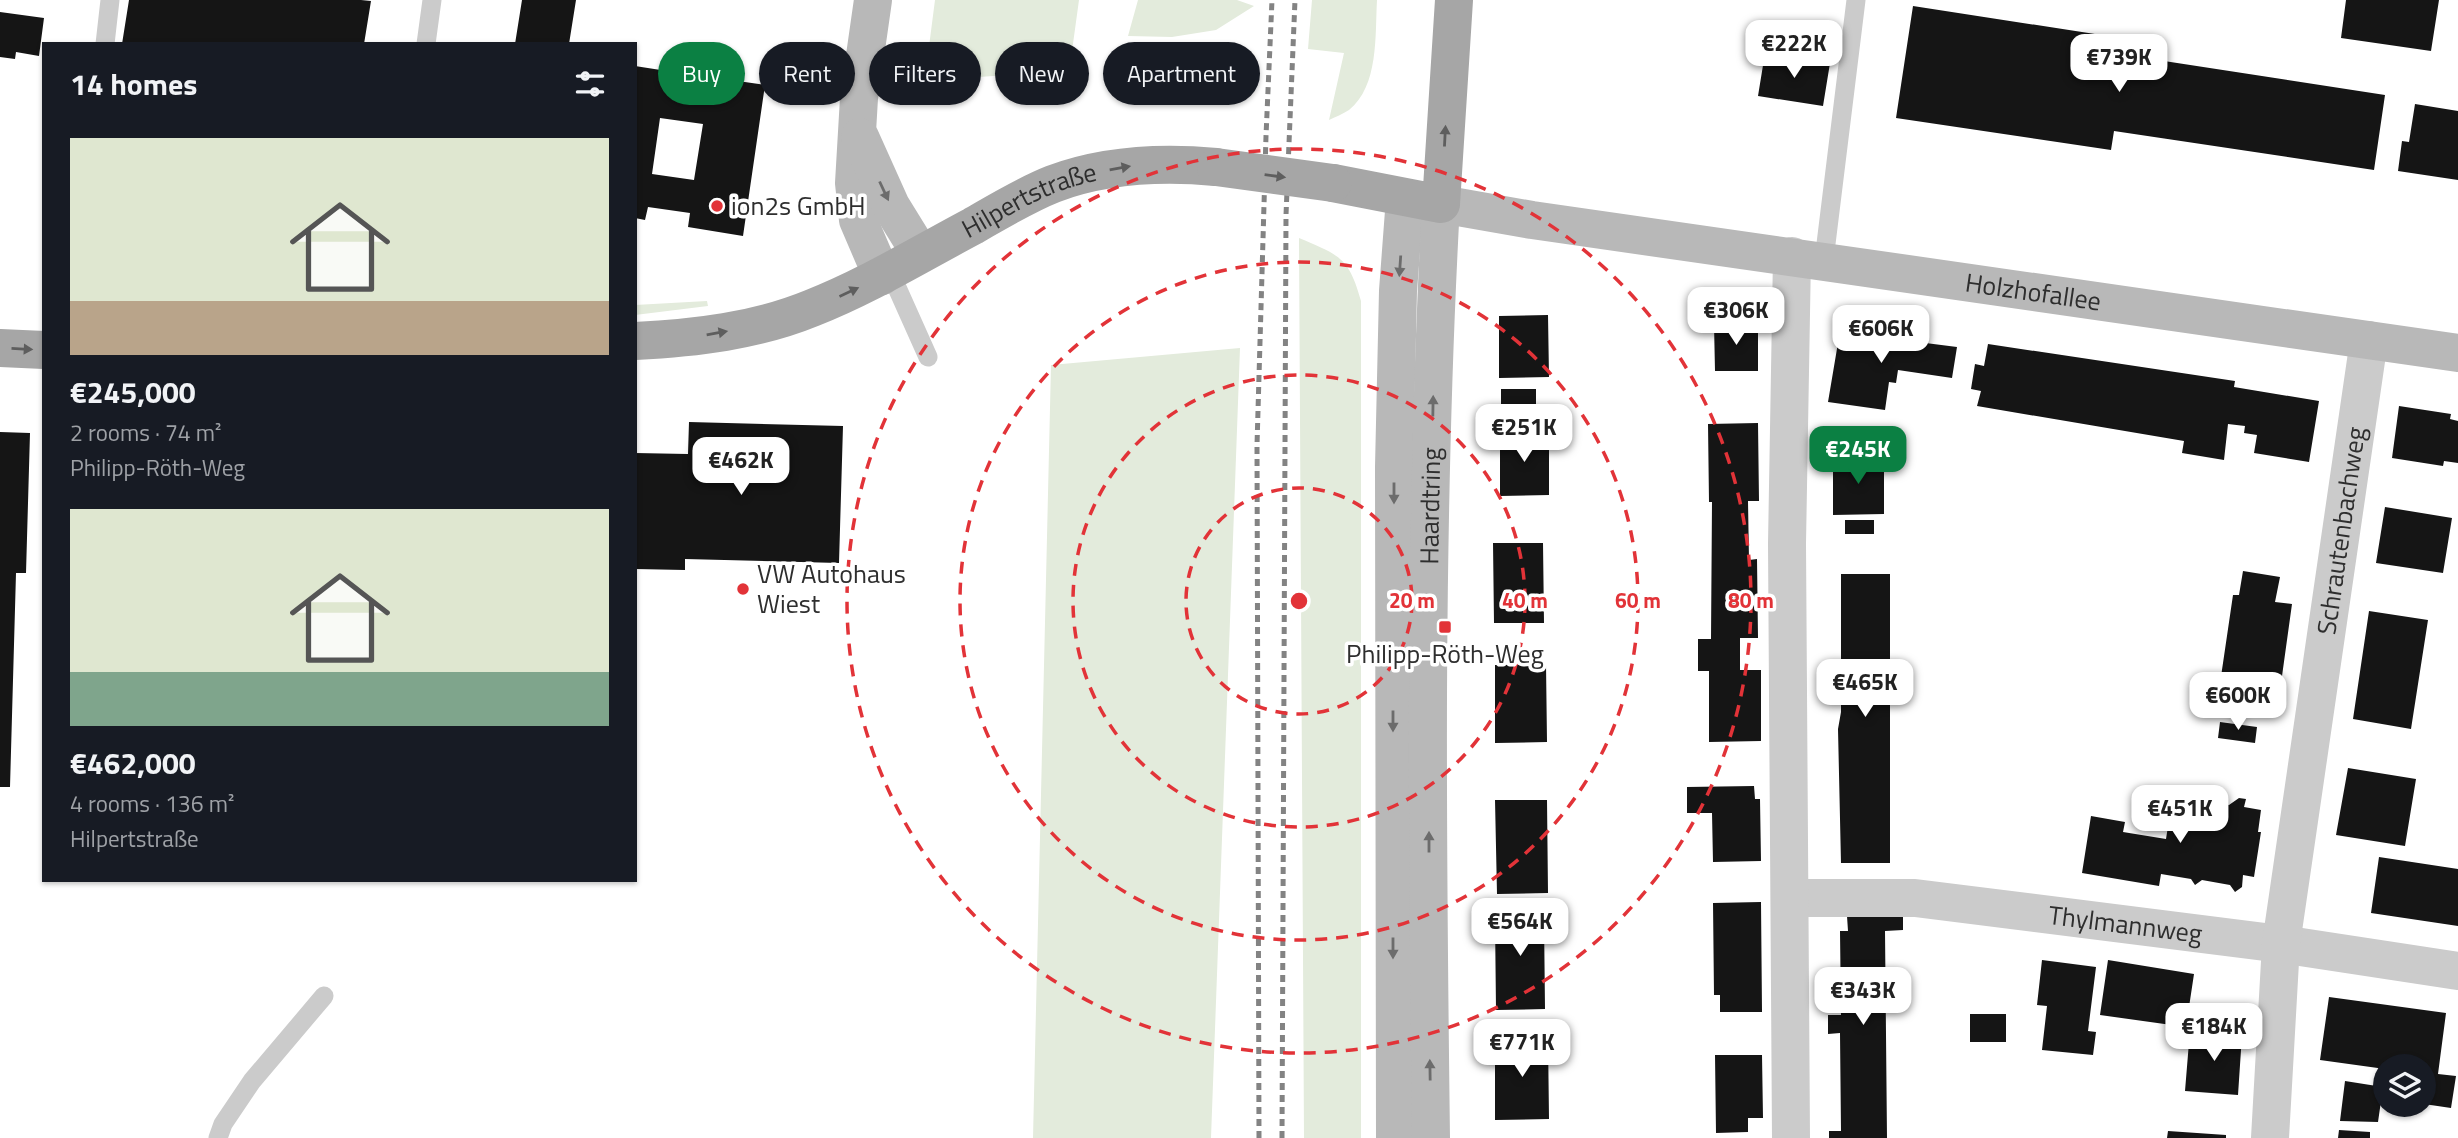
<!DOCTYPE html>
<meta charset="utf-8">
<style>
body{margin:0;font-family:"Titillium Web",sans-serif;background:#242831;color:#f1f3f6;height:100vh;display:flex;flex-direction:column;font-size:26px;white-space:nowrap}
*{box-sizing:border-box;margin:0}
p{font-size:23px;color:#9ea1a6}
.icon{flex:none;width:38px;height:38px;fill:none;stroke:currentColor;stroke-width:2;stroke-linecap:round;stroke-linejoin:round}
.map{position:relative;flex:1;overflow:hidden}
.sheet{position:absolute;left:42px;top:42px;width:595px;height:840px;display:flex;flex-direction:column;background:#171b24;border-radius:0px;box-shadow:0 2px 5px #0004}
.sheet>*{flex:none}
.guide{position:absolute;left:658px;top:42px;width:665px;height:63px;display:flex;gap:14px}
.buttons{position:absolute;left:2373px;top:1054px;display:grid;gap:14px}
.buttons a{display:grid;place-items:center;width:63px;height:63px;border-radius:50%;background:#171b24;box-shadow:0 2px 5px #0004;font-size:35px}
.price{position:absolute;translate:-50% -60px;padding:0 16px;border-radius:14px;background:#fff;color:#222;font-size:23px;line-height:46px;filter:drop-shadow(0 2px 4px #0008)}
.price::after{content:'';position:absolute;left:50%;top:42px;width:21px;height:16px;margin-left:-10px;background:inherit;clip-path:polygon(0 0,100% 0,50% 100%)}
.price.current{background:#0b8043;color:#fff}
ul{padding:0;list-style:none}
li{display:grid;align-content:center;gap:14px;height:371px;padding:0 28px}
li span{display:grid;place-items:center;height:217px;border-radius:0px;color:#555}
li>.icon{margin-inline-start:auto}
span .icon{width:126px;height:126px;fill:#fffc;stroke-width:1}
li b{font-size:30px}
h2{display:flex;justify-content:space-between;align-items:center;height:84px;padding:0 28px;font-size:30px}
.chip{padding:0 24px;border-radius:32px;background:#171b24;box-shadow:0 2px 5px #0004;font-size:24px;line-height:63px}
.chip.current{background:#0b8043;color:#fff}
.map>svg:first-child{display:block}
.green{fill:#e3ebdc}
.building{fill:#151515;fill-rule:evenodd}
.lines{fill:none;stroke-linecap:round;stroke-linejoin:round}
.lane{stroke:#cbcbcb;stroke-width:19}
.street{stroke:#cbcbcb;stroke-width:38}
.secondary{stroke:#b8b8b8;stroke-width:38}
.primary{stroke:#a6a6a6;stroke-width:38}
.rail{stroke:#838383;stroke-width:5;stroke-dasharray:7 5;stroke-linecap:butt}
.primary-bridge{stroke:#a6a6a6;stroke-width:38}
.oneway{fill:#5e5e5e}
.oneway2{fill:#6c6c6c}
.ring{fill:none;stroke:#e23338;stroke-width:3.5;stroke-dasharray:12 9}
.poi-dot{fill:#e23338;stroke:#fff;stroke-width:2.5}
.labels{text-anchor:middle;stroke-width:7;stroke-linejoin:round;paint-order:stroke}
.street-label{font-size:26px;fill:#2e2e2e;stroke:#fff}
.poi-label{font-size:26px;fill:#2e2e2e;stroke:#fff;text-anchor:start}
.centre{fill:#e23338;stroke:#fff;stroke-width:3.5}
.ring-label{font-size:21px;text-anchor:middle;font-weight:bold;fill:#e23338;stroke:#fff;stroke-width:7;stroke-linejoin:round;paint-order:stroke}
</style>
<div class="map">
<svg width="2458" height="1138" viewBox="0 0 2458 1138">
<rect width="100%" height="100%" fill="#fff"/>
<path class="green" d="M935,0H1079L1072,51L1022,74L965,78L927,62Z
M1138,0H1237L1254,6L1216,30L1172,37L1128,36Z
M1312,0H1377C1375,35 1379,86 1349,110C1343,114 1335,117 1329,120L1344,53L1308,49Z
M1299,238C1339,255 1349,257 1361,301V1138H1304Z
M707,301L708,306L635,315V305Z
M1240,348L1211,1138H1033L1051,365Z"/>
<path class="building" d="M129,0H361L371,1L364,44H122Z
M522,0H576L569,44H515Z
M2346,0H2439L2431,51L2341,38Z
M1913,6L2127,39L2125,55L2385,95L2374,170L2114,131L2111,150L1896,118Z
M0,12L44,18L39,56L16,52L15,59L0,57Z
M1765,53L1830,63L1823,106L1758,96Z
M635,66L667,71L666,81L708,87L710,77L765,85L743,236L688,227L690,213L648,207L645,220L635,218ZM660,118L703,124L694,180L652,174Z
M2415,104L2458,111V180L2398,171L2402,141L2409,142Z
M1548,315L1549,377L1499,378V316Z
M1714,324H1758V371H1715Z
M1841,325L1903,334L1902,340L1957,347L1952,378L1898,370L1896,383L1889,382L1885,410L1828,402Z
M1988,344L2235,381L2234,387L2319,401L2309,462L2254,453L2257,435L2244,433L2245,426L2228,424L2224,460L2182,453L2184,441L1977,406L1981,391L1971,389L1975,364L1984,366Z
M1501,389H1536V423H1501Z
M2399,406L2451,414L2450,419L2458,421V463L2444,461L2443,466L2392,458Z
M689,422L843,426L839,563L685,559V570L635,569V453L688,454Z
M1758,423L1759,501H1748L1749,560L1757,559L1758,638H1740V670H1761V741L1709,742V671H1698V639H1711L1712,502H1709L1708,424Z
M0,432L30,433L26,573H16L10,787H0Z
M1549,432V495L1500,496V433Z
M1884,456V514L1833,515V457Z
M2385,507L2452,518L2443,573L2376,563Z
M1845,520H1874V534H1845Z
M1493,543H1543L1544,623H1494Z
M2243,571L2280,577L2275,602L2292,604L2278,705L2218,697L2233,595H2239Z
M1841,574H1890V863H1841L1838,729L1841,712Z
M2369,611L2428,620L2411,729L2353,719Z
M1546,664L1547,742L1495,743V665Z
M2220,722L2257,727L2255,743L2218,738Z
M2348,768L2416,779L2405,846L2336,835Z
M1754,786L1755,799H1760L1761,861L1713,862L1712,813H1687V787Z
M2188,790L2195,800L2205,793L2213,794L2212,802L2229,805L2239,798L2246,799L2244,807L2261,810L2258,832H2261L2254,877L2243,875L2242,887L2235,892L2230,885L2202,880L2195,885L2191,879L2161,874L2159,886L2082,873L2091,816L2125,822L2123,832L2166,839L2173,795L2179,796Z
M1495,800H1547L1548,893L1497,894Z
M2379,857L2458,869V926L2371,913Z
M1761,902L1762,1012H1720V995H1714L1713,903Z
M1542,904V918H1544L1545,1009L1496,1010L1495,919H1498V905Z
M1903,915V930L1885,931L1887,1138H1829V1131H1841L1840,1033L1828,1034V1015H1841L1840,931H1848L1847,916Z
M2042,960L2096,967L2088,1031L2096,1032L2093,1055L2042,1050L2047,1006L2037,1005Z
M2108,960L2194,974L2186,1027L2100,1015Z
M2329,997L2446,1013L2438,1074L2456,1076L2451,1108L2424,1104L2428,1075L2424,1074V1066H2385V1069L2320,1060Z
M1970,1014H2006V1042H1970Z
M2190,1030L2242,1035L2238,1095L2185,1091Z
M1548,1038L1549,1119L1495,1120V1039Z
M1715,1055H1762L1763,1118H1748V1132L1716,1133Z
M2345,1081L2383,1087L2378,1122L2340,1121Z
M2339,1130L2370,1132V1138H2338Z
M2168,1131L2226,1135V1138H2167Z"/>
<g class="lines">
<path class="lane" d="M105,44L110,0
M426,44L432,0
M1824,260L1856,0
M890,272L928,357
M218,1138L223,1124L252,1081L324,996"/>
<g class="street">
<path id="s1" d="M1791,898H1915L2281,944L2458,971"/>
<path d="M1791,1138L1787,544L1792,256"/>
<path id="s2" d="M2270,1138L2281,944L2369,340"/>
</g>
<g class="secondary">
<path d="M873,0L859,98L854,183L858,220L882,276"/>
<path d="M860,137L891,206L920,253"/>
<path d="M1395,1138L1394,467L1398,291L1405,198"/>
<path id="s3" d="M1431,1138C1427,827 1424,515 1441,204L1532,220L2458,353"/>
</g>
<g class="primary">
<path d="M1333,183L1441,204L1454,0"/>
<path id="s4" d="M635,341C695,338 756,331 812,308C868,286 920,254 973,226C999,211 1025,195 1053,184C1106,164 1161,162 1216,167"/>
<path d="M0,348L44,350"/>
</g>
<path class="rail" d="M1259,1138L1257,445L1266,136L1272,0
M1282,1138L1286,215L1295,0"/>
<path class="primary-bridge" d="M1216,167L1333,183"/>
</g>
<defs><path id="oneway-solid" d="M-6-.8H1V-3.2L6.5 0L1 3.2V.8H-6Z" transform="scale(1.75)"/></defs>
<g class="oneway">
<use href="#oneway-solid" transform="translate(1445 136) rotate(-87)"/>
<use href="#oneway-solid" transform="translate(1120 168) rotate(-10)"/>
<use href="#oneway-solid" transform="translate(1275 176) rotate(8)"/>
<use href="#oneway-solid" transform="translate(849 292) rotate(-25)"/>
<use href="#oneway-solid" transform="translate(717 333) rotate(-10)"/>
<use href="#oneway-solid" transform="translate(22 349) rotate(3)"/>
</g>
<g class="oneway2">
<use href="#oneway-solid" transform="translate(884 191) rotate(65)"/>
<use href="#oneway-solid" transform="translate(1400 266) rotate(94)"/>
<use href="#oneway-solid" transform="translate(1433 406) rotate(-89)"/>
<use href="#oneway-solid" transform="translate(1394 493) rotate(90)"/>
<use href="#oneway-solid" transform="translate(1393 721) rotate(90)"/>
<use href="#oneway-solid" transform="translate(1429 842) rotate(-90)"/>
<use href="#oneway-solid" transform="translate(1393 948) rotate(90)"/>
<use href="#oneway-solid" transform="translate(1430 1070) rotate(-91)"/>
</g>
<g class="ring">
<circle cx="1299" cy="601" r="113"/>
<circle cx="1299" cy="601" r="226"/>
<circle cx="1299" cy="601" r="339"/>
<circle cx="1299" cy="601" r="452"/>
</g>
<g class="poi-dot">
<circle cx="717" cy="206" r="7"/>
<circle cx="743" cy="589" r="7"/>
<rect x="1438" y="620" width="14" height="14" rx="3.5"/>
</g>
<g class="labels">
<g class="street-label">
<text dy="9" stroke="none"><textPath href="#s4" startOffset="424">Hilpertstraße</textPath></text>
<text dy="9" stroke="none"><textPath href="#s3" startOffset="1533">Holzhofallee</textPath></text>
<text dy="9" stroke="none"><textPath href="#s3" startOffset="632">Haardtring</textPath></text>
<text dy="9" stroke="none"><textPath href="#s2" startOffset="612">Schrautenbachweg</textPath></text>
<text dy="9" stroke="none"><textPath href="#s1" startOffset="336">Thylmannweg</textPath></text>
</g>
<g class="poi-label">
<text x="731" y="215">ion2s GmbH</text>
<text x="757" y="583">VW Autohaus<tspan x="757" dy="30">Wiest</tspan></text>
<text x="1445" y="663" text-anchor="middle">Philipp-Röth-Weg</text>
</g>
</g>
<circle cx="1299" cy="601" r="10" class="centre"/>
<g class="ring-label">
<text x="1412" y="608">20 m</text>
<text x="1525" y="608">40 m</text>
<text x="1638" y="608">60 m</text>
<text x="1751" y="608">80 m</text>
</g>
</svg>
<div class="buttons">
<a><svg class="icon" aria-label="layers" viewBox="0 0 24 24"><path d="M12 4l9 5-9 5-9-5zM3 14l9 5 9-5"/></svg></a>
</div>
<b class="price" style="left:1794px;top:80px">€222K</b>
<b class="price" style="left:2119px;top:94px">€739K</b>
<b class="price" style="left:1736px;top:347px">€306K</b>
<b class="price" style="left:1881px;top:365px">€606K</b>
<b class="price" style="left:1524px;top:464px">€251K</b>
<b class="price current" style="left:1858px;top:486px">€245K</b>
<b class="price" style="left:741px;top:497px">€462K</b>
<b class="price" style="left:1865px;top:719px">€465K</b>
<b class="price" style="left:2238px;top:732px">€600K</b>
<b class="price" style="left:2180px;top:845px">€451K</b>
<b class="price" style="left:1520px;top:958px">€564K</b>
<b class="price" style="left:1863px;top:1027px">€343K</b>
<b class="price" style="left:2214px;top:1063px">€184K</b>
<b class="price" style="left:1522px;top:1079px">€771K</b>
<div class="guide">
<a class="chip current">Buy</a>
<a class="chip">Rent</a>
<a class="chip">Filters</a>
<a class="chip">New</a>
<a class="chip">Apartment</a>
</div>
<section class="sheet">
<h2>14 homes<svg class="icon" aria-label="filters" viewBox="0 0 24 24"><path d="M4 7h16M4 17h16"/><circle cx="9" cy="7" r="2"/><circle cx="15" cy="17" r="2"/></svg></h2>
<ul>
<li><span style="background:linear-gradient(#dfe7d0 75%,#b9a48a 0)"><svg class="icon" aria-label="home" viewBox="0 0 24 24"><path d="M3 11l9-7 9 7M6 9v11h12V9"/></svg></span><div><b>€245,000</b><p>2 rooms · 74 m²</p><p>Philipp-Röth-Weg</p></div></li>
<li><span style="background:linear-gradient(#dfe7d0 75%,#7fa58c 0)"><svg class="icon" aria-label="home" viewBox="0 0 24 24"><path d="M3 11l9-7 9 7M6 9v11h12V9"/></svg></span><div><b>€462,000</b><p>4 rooms · 136 m²</p><p>Hilpertstraße</p></div></li>
</ul>
</section>
</div>
